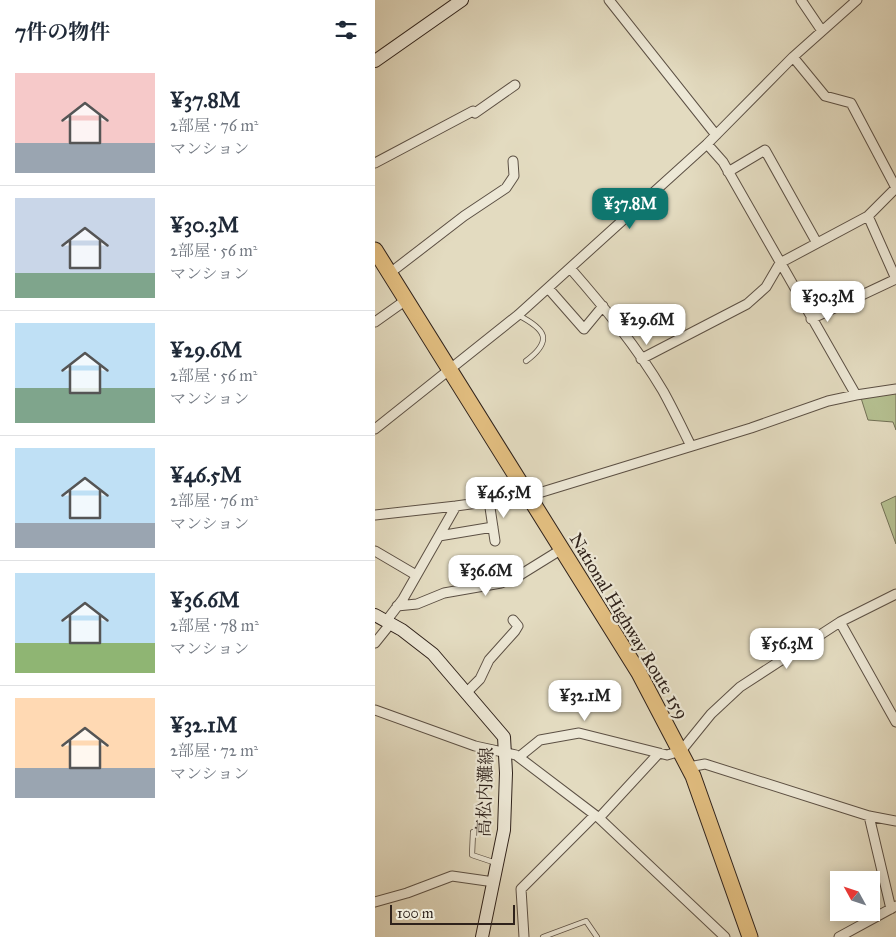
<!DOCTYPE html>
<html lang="ja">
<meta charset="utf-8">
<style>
body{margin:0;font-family:"IM FELL Great Primer","Noto Serif JP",serif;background:#f6f6f7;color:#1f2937;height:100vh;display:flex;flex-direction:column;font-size:19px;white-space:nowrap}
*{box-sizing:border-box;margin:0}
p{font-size:16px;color:#747a83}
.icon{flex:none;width:28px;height:28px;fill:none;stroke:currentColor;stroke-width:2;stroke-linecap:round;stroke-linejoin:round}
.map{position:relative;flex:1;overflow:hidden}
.panel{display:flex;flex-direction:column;background:#fff;width:375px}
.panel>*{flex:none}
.needle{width:32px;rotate:310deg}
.buttons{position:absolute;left:455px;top:871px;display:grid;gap:10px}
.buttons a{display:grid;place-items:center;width:50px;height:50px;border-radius:0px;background:#fff;box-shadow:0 2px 12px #0003;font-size:25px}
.scale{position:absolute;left:15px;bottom:12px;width:125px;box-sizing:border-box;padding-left:5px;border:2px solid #2f221b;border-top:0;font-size:14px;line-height:18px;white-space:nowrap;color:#2f221b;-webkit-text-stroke:4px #ede8d6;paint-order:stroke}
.price{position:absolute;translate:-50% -42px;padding:0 11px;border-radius:10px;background:#fff;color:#222;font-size:16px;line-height:32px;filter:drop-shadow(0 1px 2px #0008)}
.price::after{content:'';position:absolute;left:50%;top:30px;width:15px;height:11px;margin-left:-8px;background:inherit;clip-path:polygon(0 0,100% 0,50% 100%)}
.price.selected{background:#0f766e;color:#fff}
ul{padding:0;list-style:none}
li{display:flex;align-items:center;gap:15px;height:125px;padding:0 15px}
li+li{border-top:1px solid #e0e1e3}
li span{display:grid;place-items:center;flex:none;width:140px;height:100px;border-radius:0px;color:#555}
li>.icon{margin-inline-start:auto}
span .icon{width:60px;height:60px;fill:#fffc;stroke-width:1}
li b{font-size:21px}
h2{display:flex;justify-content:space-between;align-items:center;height:60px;padding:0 15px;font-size:21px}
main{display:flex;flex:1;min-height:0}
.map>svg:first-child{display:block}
.green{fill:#b5c091;stroke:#727156}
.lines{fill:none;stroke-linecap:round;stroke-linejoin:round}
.service-casing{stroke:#5c5044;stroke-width:6}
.minor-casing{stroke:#5c5044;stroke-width:11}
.secondary-casing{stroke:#2f221b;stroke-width:14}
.trunk-casing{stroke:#2f221b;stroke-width:17}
.service{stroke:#ede8d6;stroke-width:4.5}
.minor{stroke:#ede8d6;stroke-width:9}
.secondary{stroke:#ede8d6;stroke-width:12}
.trunk{stroke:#e2be80;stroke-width:15}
.labels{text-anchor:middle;stroke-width:4.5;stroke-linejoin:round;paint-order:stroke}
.street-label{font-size:18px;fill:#2f221b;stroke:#ede8d6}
</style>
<main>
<section class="panel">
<h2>7件の物件<svg class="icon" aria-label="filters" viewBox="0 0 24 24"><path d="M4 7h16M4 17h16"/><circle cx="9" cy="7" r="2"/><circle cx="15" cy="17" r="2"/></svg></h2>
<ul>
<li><span style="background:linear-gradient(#f6c9c9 70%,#9aa5b1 0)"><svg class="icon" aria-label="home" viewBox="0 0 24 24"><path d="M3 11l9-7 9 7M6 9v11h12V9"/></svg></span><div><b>¥37.8M</b><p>2部屋 · 76 m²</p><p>マンション</p></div></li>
<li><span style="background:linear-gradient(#c9d6e8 75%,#7fa58c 0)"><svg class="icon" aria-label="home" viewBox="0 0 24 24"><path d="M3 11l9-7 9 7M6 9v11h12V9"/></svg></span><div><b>¥30.3M</b><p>2部屋 · 56 m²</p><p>マンション</p></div></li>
<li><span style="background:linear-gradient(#bfe0f5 65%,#7fa58c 0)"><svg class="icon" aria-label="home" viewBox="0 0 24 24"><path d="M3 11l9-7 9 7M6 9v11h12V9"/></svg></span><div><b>¥29.6M</b><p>2部屋 · 56 m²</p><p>マンション</p></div></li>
<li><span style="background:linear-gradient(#bfe0f5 75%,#9aa5b1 0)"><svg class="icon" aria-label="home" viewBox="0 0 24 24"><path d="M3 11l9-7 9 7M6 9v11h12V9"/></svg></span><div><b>¥46.5M</b><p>2部屋 · 76 m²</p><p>マンション</p></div></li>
<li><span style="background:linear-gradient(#bfe0f5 70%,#8fb573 0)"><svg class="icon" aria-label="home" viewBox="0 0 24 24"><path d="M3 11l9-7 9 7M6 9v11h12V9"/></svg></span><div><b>¥36.6M</b><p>2部屋 · 78 m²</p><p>マンション</p></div></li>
<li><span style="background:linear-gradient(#ffd9b3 70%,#9aa5b1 0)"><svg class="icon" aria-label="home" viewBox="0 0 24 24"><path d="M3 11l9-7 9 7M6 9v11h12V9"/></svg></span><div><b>¥32.1M</b><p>2部屋 · 72 m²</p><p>マンション</p></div></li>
</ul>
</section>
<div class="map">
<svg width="521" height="937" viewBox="0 0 521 937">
<rect width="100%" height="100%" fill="#e3dbc0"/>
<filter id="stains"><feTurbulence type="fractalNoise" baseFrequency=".004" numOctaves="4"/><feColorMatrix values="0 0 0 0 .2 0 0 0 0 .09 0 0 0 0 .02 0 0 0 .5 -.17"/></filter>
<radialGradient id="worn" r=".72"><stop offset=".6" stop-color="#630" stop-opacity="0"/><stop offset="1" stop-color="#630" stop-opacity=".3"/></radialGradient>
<path class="green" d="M521,393V430L518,422L493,420L486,398Z
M521,496V544L506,503Z"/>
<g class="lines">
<defs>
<path id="service" d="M143,315C170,329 179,340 151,361
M98,832L97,855L121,863
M168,937L211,921L222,937"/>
<path id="minor" d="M234,0L341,135
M426,0L447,31
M332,144L348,162L481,395
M0,163L98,111L100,113L140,85
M353,172L390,150L442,243
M195,268C229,307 262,347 288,391C298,409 307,428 316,446
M15,273L89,216L131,188L139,176L138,161
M173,288L209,329L228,306
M436,319L521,279L493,216
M0,322L31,300
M266,359L372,304L391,287L405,263L493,216L521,188L476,103L450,96L418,57
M0,429L143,315L332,144L418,57L482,0
M114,501L120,541
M0,515L81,506
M64,536L118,527
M0,551L41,575
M22,606L42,604L69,593L126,583L145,575L187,549
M465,622L521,722
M0,643L12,628L15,616L28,599L81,506L154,496L376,428L453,401L481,395L521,389
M92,692L105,679L114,660L140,631L143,626L138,620
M0,710L100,746L141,755L224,818L350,937
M144,757L165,740L204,733L292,755L306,751L336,714L365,687L465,622L521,594
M314,767L330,764L494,816L521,821
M494,816L516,909
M224,818L284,753
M0,902L32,893L77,876L119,882
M149,937L146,889L220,815
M464,937L521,906"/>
<path id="secondary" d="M0,61L87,0
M0,615L27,630L58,654L129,737L131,773L129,830L107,937"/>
<path id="trunk" d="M0,250L264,673L318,776L375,937"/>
</defs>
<use href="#service" class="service-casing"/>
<use href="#minor" class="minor-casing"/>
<use href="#secondary" class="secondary-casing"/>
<use href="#trunk" class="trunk-casing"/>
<use href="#service" class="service"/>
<use href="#minor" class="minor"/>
<use href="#secondary" class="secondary"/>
<use href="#trunk" class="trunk"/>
</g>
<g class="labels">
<g class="street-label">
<text transform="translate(254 626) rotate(59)" y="6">National Highway Route 159</text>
<text transform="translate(110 792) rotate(-88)" y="6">高松内灘線</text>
</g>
</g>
<rect width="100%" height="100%" filter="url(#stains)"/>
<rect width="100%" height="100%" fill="url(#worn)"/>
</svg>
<div class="buttons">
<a><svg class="needle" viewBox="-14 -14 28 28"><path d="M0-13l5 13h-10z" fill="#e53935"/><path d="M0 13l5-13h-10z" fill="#747a83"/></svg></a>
</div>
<div class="scale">100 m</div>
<b class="price selected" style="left:255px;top:230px">¥37.8M</b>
<b class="price" style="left:453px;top:323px">¥30.3M</b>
<b class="price" style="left:272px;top:346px">¥29.6M</b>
<b class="price" style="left:129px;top:519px">¥46.5M</b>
<b class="price" style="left:111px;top:597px">¥36.6M</b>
<b class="price" style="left:412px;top:670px">¥56.3M</b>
<b class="price" style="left:210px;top:722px">¥32.1M</b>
</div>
</main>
